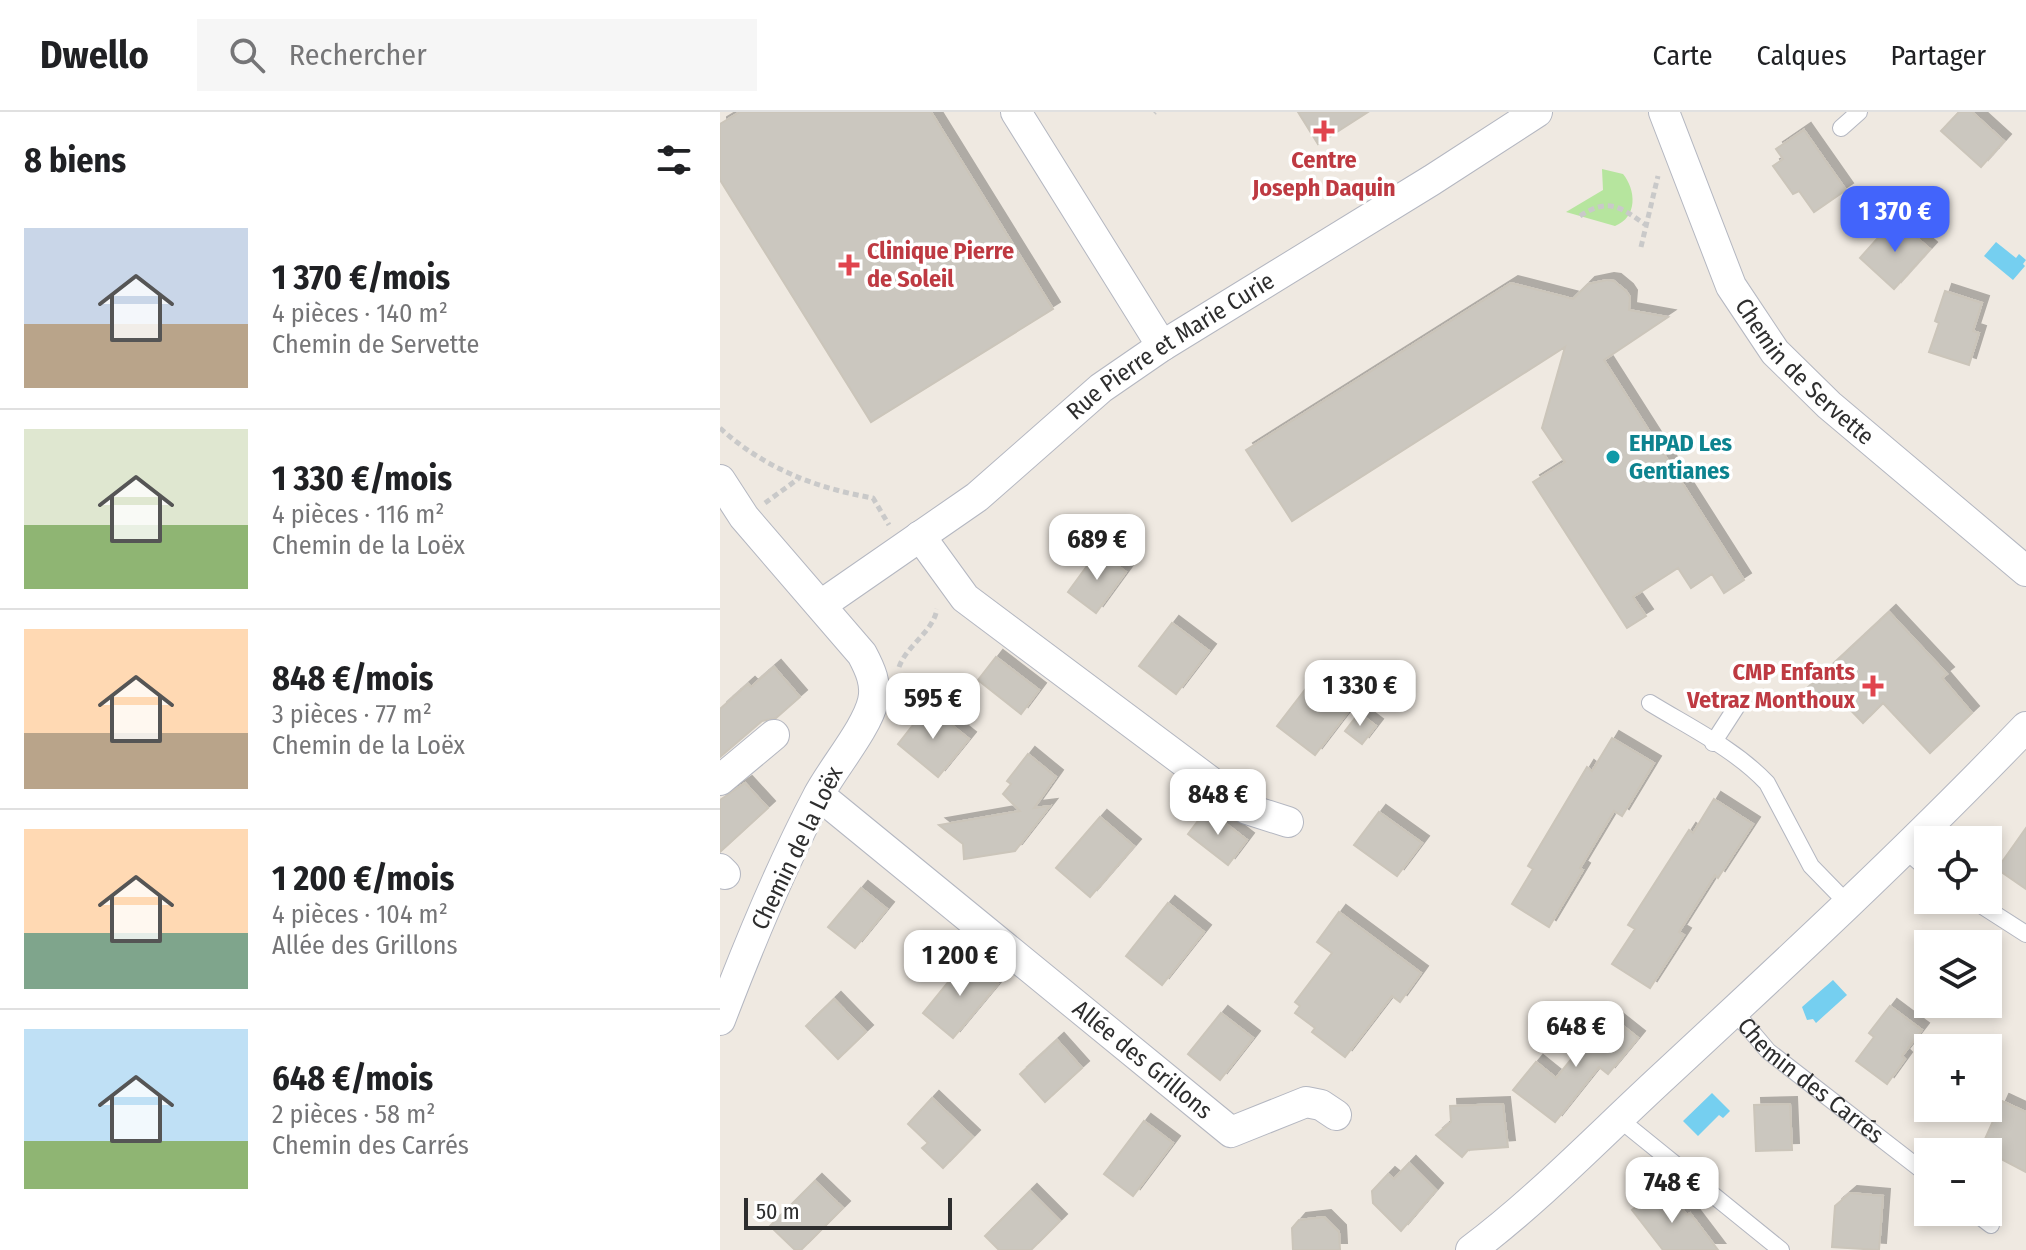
<!DOCTYPE html>
<html lang="fr">
<meta charset="utf-8">
<style>
body{margin:0;font-family:"Fira Sans Condensed",sans-serif;background:#f6f6f6;color:#202124;height:100vh;display:flex;flex-direction:column;font-size:30px;white-space:nowrap}
*{box-sizing:border-box;margin:0}
p{font-size:26px;color:#757577}
.icon{flex:none;width:44px;height:44px;fill:none;stroke:currentColor;stroke-width:2;stroke-linecap:round;stroke-linejoin:round}
.map{position:relative;flex:1;overflow:hidden}
.drawer{display:flex;flex-direction:column;background:#fff;width:720px}
.drawer>*{flex:none}
.controls{position:absolute;left:1194px;top:714px;display:grid;gap:16px}
.controls a{display:grid;place-items:center;width:88px;height:88px;border-radius:0px;background:#fff;box-shadow:0 4px 12px #0003;font-size:40px}
.scale{position:absolute;left:24px;bottom:20px;width:208px;box-sizing:border-box;padding-left:8px;border:4px solid #2e2e2e;border-top:0;font-size:22px;line-height:28px;white-space:nowrap;color:#2e2e2e;-webkit-text-stroke:6px #fff;paint-order:stroke}
.price{position:absolute;translate:-50% -68px;padding:0 18px;border-radius:16px;background:#fff;color:#222;font-size:26px;line-height:52px;filter:drop-shadow(0 2px 4px #0008)}
.price::after{content:'';position:absolute;left:50%;top:48px;width:24px;height:18px;margin-left:-12px;background:inherit;clip-path:polygon(0 0,100% 0,50% 100%)}
.price.active{background:#4264fb;color:#fff}
ul{padding:0;list-style:none}
li{display:flex;align-items:center;gap:24px;height:200px;padding:0 24px}
li+li{border-top:2px solid #e0e0e0}
li span{display:grid;place-items:center;flex:none;width:224px;height:160px;border-radius:0px;color:#555}
li>.icon{margin-inline-start:auto}
span .icon{width:96px;height:96px;fill:#fffc;stroke-width:1}
li b{font-size:34px}
h2{display:flex;justify-content:space-between;align-items:center;height:96px;padding:0 24px;font-size:34px}
header{display:flex;align-items:center;gap:48px;box-sizing:border-box;height:112px;padding:0 40px;background:#fff;border-bottom:2px solid #e0e0e0}
header strong{font-size:38px}
nav{display:flex;gap:44px;margin-inline-start:auto;font-size:28px}
.search{width:560px;height:72px;background:#f6f6f6;display:flex;align-items:center;gap:20px;box-sizing:border-box;padding:0 28px;border-radius:0px;color:#757577;font-size:30px}
main{display:flex;flex:1;min-height:0}
.map>svg:first-child{display:block}
.green{fill:#b6e59e}
.water{fill:#75cff0}
.building{fill:#cbc7bf;stroke:#cbc5ba;stroke-width:2;filter:url(#shadow)}
.lines{fill:none;stroke-linecap:round;stroke-linejoin:round}
.lane-casing{stroke:#b4b7c1;stroke-width:18}
.street-casing{stroke:#b4b7c1;stroke-width:32}
.path{stroke:#c9c9c9;stroke-width:5;stroke-dasharray:6 4;stroke-linecap:butt}
.lane{stroke:#fff;stroke-width:16}
.street{stroke:#fff;stroke-width:30}
.health-dot{fill:#e0444e;stroke:#fff;stroke-width:3}
.culture-dot{fill:#0f9aa8;stroke:#fff;stroke-width:3}
.labels{text-anchor:middle;stroke-width:7;stroke-linejoin:round;paint-order:stroke}
.health-label{font-size:24px;font-weight:bold;fill:#be3a42;stroke:#fff}
.street-label{font-size:24px;fill:#2e2e2e;stroke:#fff}
.culture-label{font-size:24px;font-weight:bold;fill:#0d838f;stroke:#fff;text-anchor:start}
</style>
<header>
<strong>Dwello</strong>
<div class="search"><svg class="icon" aria-label="search" viewBox="0 0 24 24"><circle cx="10" cy="10" r="6"/><path d="M15 15l6 6"/></svg>Rechercher</div>
<nav><a>Carte</a><a>Calques</a><a>Partager</a></nav>
</header>
<main>
<section class="drawer">
<h2>8 biens<svg class="icon" aria-label="filters" viewBox="0 0 24 24"><path d="M4 7h16M4 17h16"/><circle cx="9" cy="7" r="2"/><circle cx="15" cy="17" r="2"/></svg></h2>
<ul>
<li><span style="background:linear-gradient(#c9d6e8 60%,#b9a48a 0)"><svg class="icon" aria-label="home" viewBox="0 0 24 24"><path d="M3 11l9-7 9 7M6 9v11h12V9"/></svg></span><div><b>1 370 €/mois</b><p>4 pièces · 140 m²</p><p>Chemin de Servette</p></div></li>
<li><span style="background:linear-gradient(#dfe7d0 60%,#8fb573 0)"><svg class="icon" aria-label="home" viewBox="0 0 24 24"><path d="M3 11l9-7 9 7M6 9v11h12V9"/></svg></span><div><b>1 330 €/mois</b><p>4 pièces · 116 m²</p><p>Chemin de la Loëx</p></div></li>
<li><span style="background:linear-gradient(#ffd9b3 65%,#b9a48a 0)"><svg class="icon" aria-label="home" viewBox="0 0 24 24"><path d="M3 11l9-7 9 7M6 9v11h12V9"/></svg></span><div><b>848 €/mois</b><p>3 pièces · 77 m²</p><p>Chemin de la Loëx</p></div></li>
<li><span style="background:linear-gradient(#ffd9b3 65%,#7fa58c 0)"><svg class="icon" aria-label="home" viewBox="0 0 24 24"><path d="M3 11l9-7 9 7M6 9v11h12V9"/></svg></span><div><b>1 200 €/mois</b><p>4 pièces · 104 m²</p><p>Allée des Grillons</p></div></li>
<li><span style="background:linear-gradient(#bfe0f5 70%,#8fb573 0)"><svg class="icon" aria-label="home" viewBox="0 0 24 24"><path d="M3 11l9-7 9 7M6 9v11h12V9"/></svg></span><div><b>648 €/mois</b><p>2 pièces · 58 m²</p><p>Chemin des Carrés</p></div></li>
</ul>
</section>
<div class="map">
<svg width="1306" height="1138" viewBox="0 0 1306 1138">
<defs>
<filter id="shadow"><feDropShadow dx="7" dy="-7" stdDeviation="0" flood-color="#0004"/></filter>
</defs>
<rect width="100%" height="100%" fill="#efe9e1"/>
<path class="green" d="M882,57L903,62C916,78 918,105 895,114L846,100L883,78Z"/>
<path class="water" d="M1276,130L1296,146L1299,142L1306,148L1303,152L1305,154L1293,168L1264,144Z
M1113,868L1127,883L1096,911L1093,907L1087,908L1082,895Z
M992,981L1010,999L1003,1006L999,1003L978,1024L963,1009Z"/>
<path class="building" d="M20,0H211L333,197L151,310L0,68V12Z
M578,0H648L598,32Z
M1239,0H1252L1284,29L1261,55L1221,19Z
M1084,18L1126,78L1094,100L1079,79L1073,82L1053,54L1063,47L1056,37Z
M1175,107L1210,137L1174,177L1140,146Z
M887,168L894,169L906,179L910,185L909,198L948,205L884,248L1024,468L1004,481L992,462L971,476L958,456L913,485L926,504L907,516L813,370L845,350L822,316L845,235L572,409L526,338L791,171L853,187L868,172Z
M1225,179L1262,191L1253,219L1259,221L1249,253L1209,240L1219,211L1215,209Z
M378,439L406,460L376,501L348,480Z
M1169,500L1227,562L1222,566L1252,601L1210,641L1163,591L1143,611L1119,586L1111,594L1080,583Z
M452,511L489,539L456,582L419,554Z
M276,545L319,578L301,602L258,568Z
M54,555L80,585L56,606L42,609L0,645V597L28,572L31,575Z
M591,570L628,600L595,643L557,614Z
M208,594L249,627L218,665L178,632Z
M639,601L656,614L642,632L625,619Z
M892,626L934,651L902,704L894,699L860,756L863,758L829,815L792,792L813,757L808,754L867,655L872,659Z
M308,642L336,665L314,696L330,694L295,739L244,747L243,732L219,713L300,699L283,682L291,672L287,669Z
M25,671L48,696L0,740V688Z
M994,687L1033,712L998,766L995,763L959,820L964,823L930,876L892,852L915,817L908,813L969,718L973,721Z
M487,697L527,728L508,753L468,722Z
M659,700L702,731L677,764L634,733Z
M380,705L414,734L370,785L336,756Z
M1306,716V777L1277,757Z
M141,776L167,797L135,836L108,815Z
M448,791L484,820L442,873L406,844Z
M619,800L701,861L680,890L672,884L625,945L592,920L595,916L575,901L580,894L575,890L612,841L597,830Z
M247,847L278,872L233,926L203,901Z
M114,887L146,920L118,947L86,914Z
M1170,894L1202,918L1182,944L1185,947L1167,972L1136,949L1154,925L1149,921Z
M501,901L533,926L500,968L468,942Z
M888,902L918,926L888,962L879,955L835,1010L793,978L816,950L836,966Z
M337,928L362,956L325,990L300,962Z
M212,986L253,1025L223,1056L202,1036L208,1031L188,1012Z
M1282,989L1306,1000V1060L1268,1040L1260,1038Z
M783,992L788,1035L748,1038L742,1045L716,1023L731,1010L730,994Z
M1070,992L1072,1038L1036,1039L1034,993Z
M424,1009L453,1031L413,1084L384,1062Z
M689,1051L716,1078L681,1119L653,1091L652,1079L668,1062L674,1067Z
M95,1069L123,1096L81,1138H75L50,1114Z
M940,1077L954,1095L958,1092L967,1103L970,1101L998,1138H943L912,1098Z
M310,1079L340,1109L311,1138H279L265,1124Z
M1130,1081L1163,1084L1159,1138L1112,1135L1115,1094Z
M604,1105L619,1120L620,1138H573L572,1116L579,1108Z"/>
<g class="lines">
<defs>
<g id="lane">
<path d="M1121,16L1139,0"/>
<path d="M930,591C969,615 1015,637 1047,671L1091,754L1128,792"/>
<path d="M993,631L1017,594"/>
<path d="M1185,738L1208,758"/>
<path d="M1253,788L1306,822"/>
<path id="s1" d="M1014,899L1048,939L1208,1063"/>
<path d="M898,1006L1061,1138"/>
<path d="M1254,1100L1271,1113"/>
</g>
<g id="street">
<path d="M296,0L442,234"/>
<path id="s2" d="M944,0L1011,174L1055,240L1109,293L1306,459"/>
<path d="M0,368L24,405L142,542C150,557 157,572 153,589C147,616 112,657 98,684C60,756 29,832 0,908"/>
<path d="M200,424L245,486L527,697L568,710"/>
<path id="s3" d="M101,493L257,385L381,276L442,234L712,68L817,0"/>
<path d="M0,668L54,623"/>
<path id="s4" d="M99,683L511,1020L586,990L601,993L616,1003"/>
<path d="M0,757L5,762"/>
<path d="M751,1138C820,1086 881,1022 944,964C1067,850 1190,736 1306,615"/>
</g>
</defs>
<use href="#lane" class="lane-casing"/>
<use href="#street" class="street-casing"/>
<path class="path" d="M434,1L435,0
M860,104C889,85 900,95 926,113
M921,135L938,64
M0,316C44,356 95,376 153,386L169,413
M45,391L78,367
M179,555C187,533 213,520 217,497"/>
<use href="#lane" class="lane"/>
<use href="#street" class="street"/>
</g>
<g class="health-dot">
<path d="M600 7h8v8h8v8h-8v8h-8v-8h-8v-8h8z"/>
<path d="M125 141h8v8h8v8h-8v8h-8v-8h-8v-8h8z"/>
<path d="M1149 562h8v8h8v8h-8v8h-8v-8h-8v-8h8z"/>
</g>
<circle class="culture-dot" cx="893" cy="345" r="8"/>
<g class="labels">
<g class="health-label">
<text x="604" y="56">Centre<tspan x="604" dy="28">Joseph Daquin</tspan></text>
<text x="147" y="147" text-anchor="start">Clinique Pierre<tspan x="147" dy="28">de Soleil</tspan></text>
<text x="1135" y="568" text-anchor="end">CMP Enfants<tspan x="1135" dy="28">Vetraz Monthoux</tspan></text>
</g>
<g class="street-label">
<text dy="8" stroke="none"><textPath href="#s3" startOffset="436">Rue Pierre et Marie Curie</textPath></text>
<text dy="8" stroke="none"><textPath href="#s2" startOffset="300">Chemin de Servette</textPath></text>
<text transform="translate(77 736) rotate(-64)" y="8">Chemin de la Loëx</text>
<text dy="8" stroke="none"><textPath href="#s4" startOffset="418">Allée des Grillons</textPath></text>
<text dy="8" stroke="none"><textPath href="#s1" startOffset="104">Chemin des Carrés</textPath></text>
</g>
<g class="culture-label">
<text x="909" y="339">EHPAD Les<tspan x="909" dy="28">Gentianes</tspan></text>
</g>
</g>
</svg>
<div class="controls">
<a><svg class="icon" aria-label="locate" viewBox="0 0 24 24"><circle cx="12" cy="12" r="6"/><path d="M12 2v4M12 18v4M2 12h4M18 12h4"/></svg></a>
<a><svg class="icon" aria-label="layers" viewBox="0 0 24 24"><path d="M12 4l9 5-9 5-9-5zM3 14l9 5 9-5"/></svg></a>
<a>+</a>
<a>−</a>
</div>
<div class="scale">50 m</div>
<b class="price active" style="left:1175px;top:142px">1 370 €</b>
<b class="price" style="left:377px;top:470px">689 €</b>
<b class="price" style="left:640px;top:616px">1 330 €</b>
<b class="price" style="left:213px;top:629px">595 €</b>
<b class="price" style="left:498px;top:725px">848 €</b>
<b class="price" style="left:240px;top:886px">1 200 €</b>
<b class="price" style="left:856px;top:957px">648 €</b>
<b class="price" style="left:952px;top:1113px">748 €</b>
</div>
</main>
